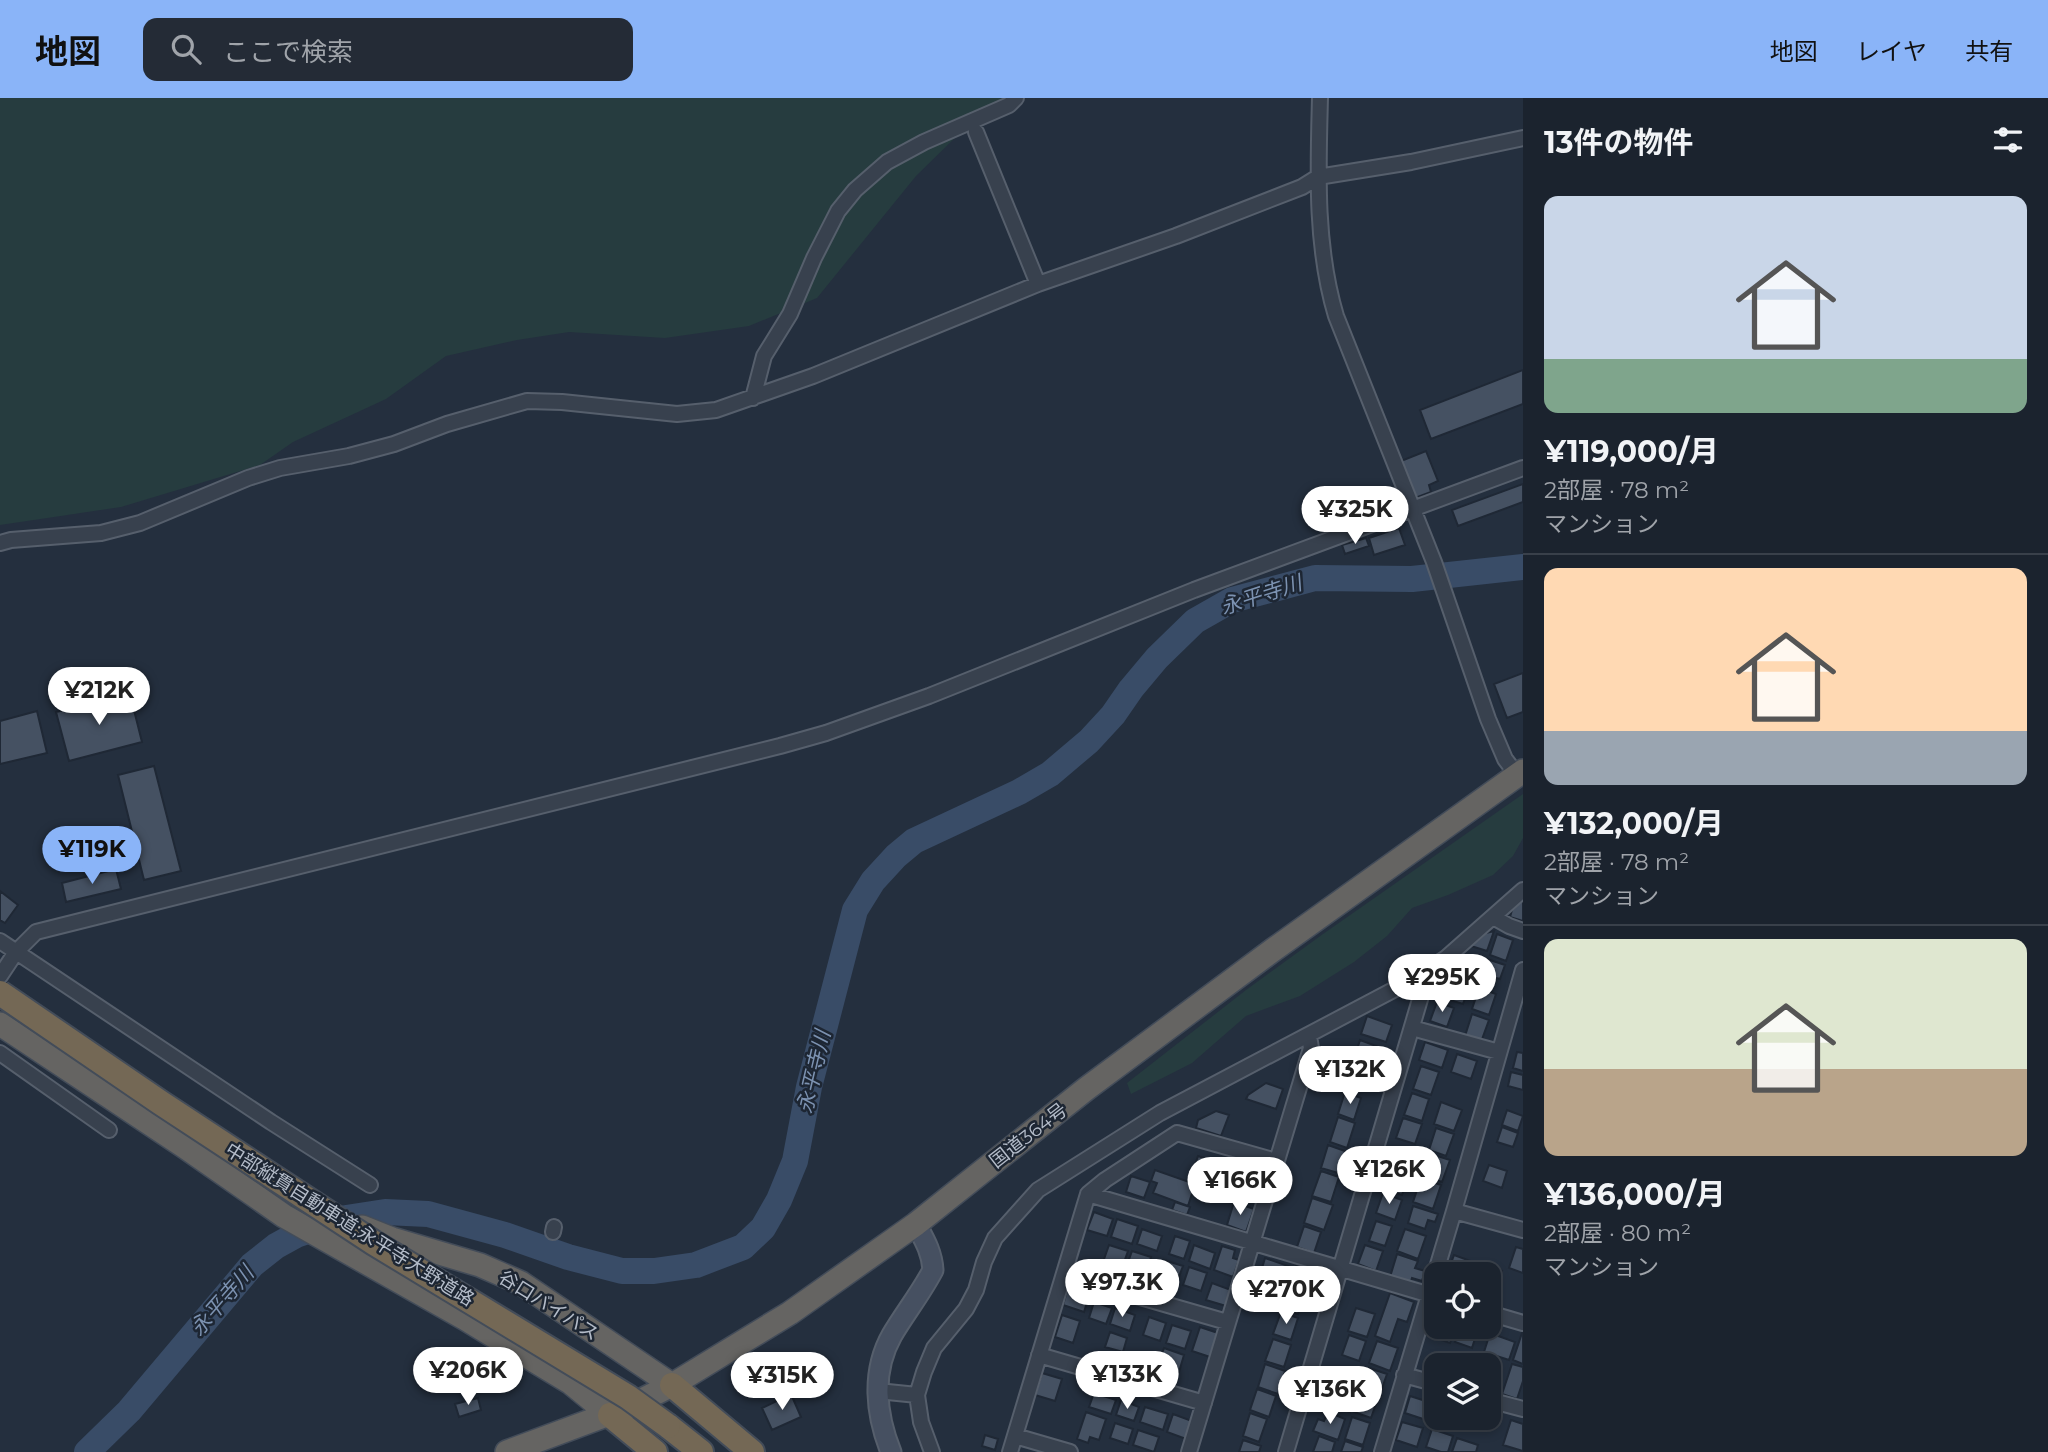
<!DOCTYPE html>
<html lang="ja">
<meta charset="utf-8">
<style>
body{margin:0;font-family:Montserrat,"Noto Sans JP",sans-serif;background:#242b36;color:#f1f3f6;height:100vh;display:flex;flex-direction:column;font-size:26px;white-space:nowrap}
*{box-sizing:border-box;margin:0}
p{font-size:23px;color:#a0a4aa}
.icon{flex:none;width:38px;height:38px;fill:none;stroke:currentColor;stroke-width:2;stroke-linecap:round;stroke-linejoin:round}
.map{position:relative;flex:1;overflow:hidden}
.drawer{display:flex;flex-direction:column;background:#1b232e;width:525px}
.drawer>*{flex:none}
.fabs{position:absolute;left:1424px;top:1164px;display:grid;gap:14px}
.fabs a{display:grid;place-items:center;width:77px;height:77px;border-radius:14px;background:#1b232e;box-shadow:0 4px 10px #0003,0 0 0 2px #39404a;font-size:35px}
.price{position:absolute;translate:-50% -60px;padding:0 16px;border-radius:24px;background:#fff;color:#222;font-size:23px;line-height:46px;filter:drop-shadow(0 2px 4px #0008)}
.price::after{content:'';position:absolute;left:50%;top:42px;width:21px;height:16px;margin-left:-10px;background:inherit;clip-path:polygon(0 0,100% 0,50% 100%)}
.price.active{background:#8ab4f8;color:#111}
ul{padding:0;list-style:none}
li{display:grid;align-content:center;gap:14px;height:371px;padding:0 21px}
li+li{border-top:2px solid #39404a}
li span{display:grid;place-items:center;height:217px;border-radius:14px;color:#555}
li>.icon{margin-inline-start:auto}
span .icon{width:126px;height:126px;fill:#fffc;stroke-width:1}
li b{font-size:30px}
h2{display:flex;justify-content:space-between;align-items:center;height:84px;padding:0 21px;font-size:30px}
header{display:flex;align-items:center;gap:42px;box-sizing:border-box;height:98px;padding:0 35px;background:#8ab4f8;color:#111}
header strong{font-size:33px}
nav{display:flex;gap:38px;margin-inline-start:auto;font-size:24px}
.search{width:490px;height:63px;background:#242b36;display:flex;align-items:center;gap:18px;box-sizing:border-box;padding:0 24px;border-radius:14px;color:#a0a4aa;font-size:26px}
main{display:flex;flex:1;min-height:0}
.map>svg:first-child{display:block}
.green{fill:#263c3f}
.lines{fill:none;stroke-linecap:round;stroke-linejoin:round}
.river{stroke:#394c67;stroke-width:26}
.building{fill:#455162;stroke:#1f2835;stroke-width:2}
.minor-casing{stroke:#565f6c;stroke-width:18}
.secondary-casing{stroke:#565f6c;stroke-width:23}
.trunk-casing{stroke:#434c59;stroke-width:26}
.motorway-casing{stroke:#434c59;stroke-width:28}
.minor{stroke:#38414e;stroke-width:14}
.secondary{stroke:#465061;stroke-width:19}
.trunk{stroke:#656462;stroke-width:23}
.motorway{stroke:#746855;stroke-width:24}
.motorway-bridge-casing{stroke:#434c59;stroke-width:28;stroke-linecap:butt}
.motorway-bridge{stroke:#746855;stroke-width:24}
.labels{text-anchor:middle;stroke-width:5;stroke-linejoin:round;paint-order:stroke}
.street-label{font-size:19px;fill:#b4bcc9;stroke:#1d2633}
.water-label{font-size:21px;font-style:italic;fill:#7c92b1;stroke:#1d2633}
</style>
<header>
<strong>地図</strong>
<div class="search"><svg class="icon" aria-label="search" viewBox="0 0 24 24"><circle cx="10" cy="10" r="6"/><path d="M15 15l6 6"/></svg>ここで検索</div>
<nav><a>地図</a><a>レイヤ</a><a>共有</a></nav>
</header>
<main>
<div class="map">
<svg width="1523" height="1354" viewBox="0 0 1523 1354">
<rect width="100%" height="100%" fill="#242f3e"/>
<path class="green" d="M0,0H1024L1014,9L962,33L916,78L817,200L749,228L665,240L569,234L517,242L446,258L386,301L293,344L260,367L121,409L0,427Z
M1523,696V740L1513,758L1493,777L1448,797L1412,810L1387,838L1354,864L1300,898L1246,918L1192,965L1131,996L1127,985L1246,892L1323,836Z"/>
<g class="lines">
<path class="river" d="M87,1354L129,1313L252,1167L276,1148L296,1137L346,1120L385,1114L428,1116L505,1137L568,1159L622,1173H654L696,1167L743,1149L763,1130L779,1102L795,1063L809,989L855,812L873,783L896,758L914,743L1019,694L1050,676L1089,643L1113,617L1131,591L1157,560L1195,523L1232,502L1315,480L1412,481L1523,469"/>
</g>
<path class="building" d="M1523,272V306L1431,341L1420,312Z
M1426,353L1438,383L1429,387L1431,394L1415,400L1401,363Z
M1523,386V404L1458,428L1452,412Z
M1399,430L1405,447L1374,457L1369,440Z
M1366,440L1369,448L1345,456L1342,447Z
M1523,575V614L1507,620L1494,586Z
M130,596L142,644L69,663L56,614Z
M37,613L47,655L0,666V623Z
M154,668L181,773L144,782L118,677Z
M116,771L121,791L66,804L62,785Z
M0,793L18,807L5,825L0,822Z
M1523,802V823L1510,819L1512,812Z
M1494,833L1487,853L1471,848L1486,835Z
M1497,836L1513,842L1506,863L1490,857Z
M1459,859L1477,865L1471,882L1453,876Z
M1487,861L1505,867L1500,881L1496,880L1493,889L1479,885Z
M1454,880L1465,884L1463,891L1468,892L1463,906L1450,902L1451,897L1447,895Z
M1479,890L1496,896L1489,917L1472,911Z
M1437,904L1454,910L1447,929L1430,923Z
M1472,916L1489,922L1481,944L1465,938Z
M1367,918L1392,927L1386,944L1361,936Z
M1360,942L1379,949L1373,968L1354,961Z
M1425,944L1448,952L1442,970L1419,962Z
M1517,954L1523,955V973L1513,970Z
M1457,956L1477,963L1471,981L1451,974Z
M1354,966L1371,971L1363,993L1347,988Z
M1421,968L1439,974L1431,997L1413,991Z
M1511,974L1523,977V992L1508,988Z
M1266,985L1283,991L1276,1011L1246,1001L1248,997Z
M1345,994L1361,1000L1354,1022L1338,1016Z
M1412,995L1429,1001L1422,1023L1404,1017Z
M1441,1004L1462,1012L1454,1033L1434,1026Z
M1507,1012L1523,1018L1518,1033L1502,1027Z
M1216,1013L1229,1017L1221,1038L1196,1030L1198,1022Z
M1338,1019L1355,1025L1347,1050L1330,1044Z
M1403,1020L1422,1026L1415,1046L1396,1040Z
M1502,1029L1518,1035L1513,1049L1497,1044Z
M1436,1030L1454,1036L1446,1058L1429,1052Z
M1328,1047L1345,1053L1338,1075L1321,1070Z
M1428,1055L1450,1062L1442,1084L1421,1077Z
M1198,1058L1231,1069L1224,1090L1191,1079Z
M1489,1067L1507,1073L1502,1090L1483,1083Z
M1391,1071L1409,1077L1402,1097L1384,1091Z
M1155,1072L1195,1086L1188,1108L1153,1095L1157,1085L1151,1083Z
M1321,1073L1339,1079L1331,1104L1312,1098Z
M1131,1078L1150,1084L1144,1100L1126,1094Z
M1421,1080L1441,1087L1433,1111L1413,1104Z
M1383,1095L1402,1102L1395,1122L1376,1115Z
M1312,1100L1333,1107L1324,1132L1304,1125Z
M1175,1104L1190,1109L1187,1117L1172,1112Z
M1234,1104L1254,1111L1246,1134L1227,1127Z
M1413,1108L1438,1116L1435,1124L1428,1122L1425,1131L1408,1125Z
M1094,1114L1113,1121L1107,1138L1087,1132Z
M1117,1121L1138,1128L1132,1146L1111,1139Z
M1376,1123L1392,1128L1385,1148L1369,1143Z
M1304,1128L1321,1134L1314,1155L1297,1149Z
M1142,1131L1162,1138L1157,1153L1137,1146Z
M1405,1131L1426,1138L1418,1161L1397,1153Z
M1175,1138L1190,1143L1184,1161L1169,1156Z
M1109,1147L1128,1153L1122,1170L1103,1164Z
M1194,1147L1215,1155L1210,1171L1189,1163Z
M1365,1147L1383,1153L1376,1173L1358,1166Z
M1222,1148L1235,1152L1233,1160L1239,1162L1233,1179L1214,1172Z
M1516,1149L1523,1151V1175L1509,1170Z
M1132,1153L1151,1159L1146,1177L1126,1170Z
M1397,1156L1418,1163L1415,1170L1425,1173L1422,1183L1412,1180L1410,1186L1390,1179Z
M1454,1157L1476,1165L1472,1176H1447Z
M1265,1160L1291,1169L1285,1186L1260,1177Z
M1164,1162L1183,1168L1177,1184L1159,1178Z
M1479,1165L1502,1173L1496,1192L1489,1190V1176H1475Z
M1296,1168L1318,1175L1311,1194L1290,1187Z
M1189,1169L1207,1175L1201,1193L1183,1187Z
M1269,1184L1285,1189L1278,1211L1261,1205Z
M1212,1185L1231,1192L1226,1208L1206,1202Z
M1251,1189L1260,1192L1256,1205L1246,1202Z
M1068,1190L1089,1198L1084,1214L1063,1207Z
M1292,1190L1305,1195L1298,1216L1285,1212Z
M1390,1195L1414,1204L1407,1224L1398,1221L1390,1244L1375,1238Z
M1094,1204L1112,1210L1106,1226L1089,1220Z
M1115,1210L1135,1217L1130,1233L1110,1226Z
M1356,1210L1375,1216L1367,1239L1348,1233Z
M1281,1214L1298,1220L1291,1242L1273,1236Z
M1435,1216H1437V1228H1456L1450,1245L1427,1237Z
M1062,1217L1080,1223L1073,1245L1055,1239Z
M1149,1219L1166,1225L1160,1243L1143,1237Z
M1172,1227L1191,1233L1185,1251L1166,1245Z
M1461,1228H1479L1472,1250L1455,1244Z
M1200,1229L1218,1235L1210,1259L1192,1253Z
M1110,1234L1127,1240L1123,1254L1105,1249Z
M1490,1235L1515,1244L1509,1262L1484,1254Z
M1522,1235H1523V1266L1513,1262Z
M1349,1237L1366,1243L1359,1263L1342,1257Z
M1273,1241L1291,1247L1284,1269L1265,1263Z
M1377,1243L1398,1250L1390,1273L1369,1265Z
M1164,1250L1184,1257L1179,1274L1158,1267Z
M1265,1266L1285,1273L1278,1296L1258,1289Z
M1512,1266L1523,1269V1283L1517,1301L1502,1296Z
M1369,1270L1387,1276L1380,1296L1362,1290Z
M1042,1275L1062,1281L1055,1303L1035,1297Z
M1333,1288L1356,1296L1350,1314L1332,1308L1335,1301L1329,1299Z
M1257,1291L1276,1298L1269,1319L1250,1312Z
M1361,1294L1378,1300L1371,1320L1354,1314Z
M1094,1295L1116,1302L1111,1316L1089,1309Z
M791,1296L801,1319L772,1332L762,1310Z
M1410,1298L1432,1305L1426,1322L1405,1315Z
M478,1300L481,1312L459,1319L455,1306Z
M1121,1302L1139,1309L1134,1323L1116,1317Z
M1436,1304L1437,1320H1451L1447,1330L1430,1324Z
M1145,1309L1168,1316L1163,1332L1140,1324Z
M1086,1314L1106,1321L1099,1342L1090,1339L1088,1345L1077,1341Z
M1328,1314L1345,1321L1338,1342L1313,1333L1318,1321L1324,1323Z
M1250,1315L1267,1321L1259,1344L1243,1338Z
M1173,1316L1192,1323L1186,1341L1167,1334Z
M1352,1319L1370,1325L1363,1347L1345,1341Z
M1511,1322L1523,1326V1353L1503,1347Z
M1402,1324L1423,1330L1417,1349L1396,1342Z
M1115,1325L1133,1331L1128,1346L1110,1340Z
M1432,1331L1453,1338L1448,1354H1441L1426,1349Z
M1138,1332L1159,1339L1154,1354L1133,1347Z
M985,1337L998,1341L995,1352L982,1348Z
M1319,1338L1335,1344L1332,1354H1313Z
M1457,1340L1478,1347L1476,1354H1452Z
M1243,1342L1261,1348L1259,1354H1239Z
M1345,1343L1363,1349L1361,1354H1341Z"/>
<g class="lines">
<defs>
<path id="minor" d="M1320,0C1318,73 1315,148 1336,218L1434,464L1488,621L1505,661L1517,677
M976,34L1038,186
M753,300L764,258L790,216L814,160L838,113L855,92L887,64L924,44L1009,7L1016,0
M0,445L11,442L101,435L140,425L248,380L280,370L349,358L394,346L447,326L527,303L562,304L677,316L716,312L813,278L1038,186L1176,138L1302,89L1318,79L1411,64L1523,40
M1493,819L1509,828L1523,833
M0,843L271,1024L370,1087
M0,878L16,854L36,834L780,648L826,635L929,598L1194,492L1523,370
M1412,930L1499,954
M0,955L109,1032
M1088,1096L1105,1082L1177,1035L1276,1063
M1454,1113L1523,1132
M553,1134L554,1129
M1064,1177L1227,1224
M1489,1215L1523,1225
M1039,1257L1204,1305
M1404,1277L1437,1286
M878,1293L917,1297
M1489,1302L1523,1311
M1015,1338L1070,1354
M932,1354L921,1324L917,1297L924,1274L934,1250L966,1211L976,1192L984,1164L995,1140L1038,1092L1160,1015L1416,880L1446,860L1523,792
M1010,1354L1088,1096L1437,1199
M1189,1354L1311,950L1309,938
M1286,1354L1421,898L1416,880
M1382,1354L1454,1113L1523,872"/>
<path id="secondary" d="M891,1354C876,1317 871,1274 892,1237C905,1215 921,1195 933,1172C932,1154 924,1141 916,1126"/>
<path id="trunk" d="M0,926L185,1049L284,1118L464,1220L571,1285L610,1317
M362,1129L392,1141L480,1167L521,1185L672,1287
M507,1354L628,1309L672,1287L790,1215L916,1126L1086,991L1273,852L1523,673"/>
<path id="motorway" d="M672,1287L752,1354
M610,1317L655,1354
M668,1328L701,1354"/>
</defs>
<use href="#minor" class="minor-casing"/>
<use href="#secondary" class="secondary-casing"/>
<use href="#trunk" class="trunk-casing"/>
<use href="#motorway" class="motorway-casing"/>
<use href="#minor" class="minor"/>
<use href="#secondary" class="secondary"/>
<use href="#trunk" class="trunk"/>
<use href="#motorway" class="motorway"/>
<defs>
<path id="motorway-bridge" d="M0,895L161,1005L374,1145L628,1299L668,1328"/>
</defs>
<use href="#motorway-bridge" class="motorway-bridge-casing"/>
<use href="#motorway-bridge" class="motorway-bridge"/>
</g>
<g class="labels">
<g class="street-label">
<text transform="translate(1028 1037) rotate(-38)" y="7">国道364号</text>
<text transform="translate(350 1126) rotate(32)" y="7">中部縦貫自動車道;永平寺大野道路</text>
<text transform="translate(549 1207) rotate(32)" y="7">谷口バイパス</text>
</g>
<g class="water-label">
<text transform="translate(1261 497) rotate(-18)" y="7">永平寺川</text>
<text transform="translate(814 974) rotate(-77)" y="7">永平寺川</text>
<text transform="translate(222 1203) rotate(-49)" y="7">永平寺川</text>
</g>
</g>
</svg>
<div class="fabs">
<a><svg class="icon" aria-label="locate" viewBox="0 0 24 24"><circle cx="12" cy="12" r="6"/><path d="M12 2v4M12 18v4M2 12h4M18 12h4"/></svg></a>
<a><svg class="icon" aria-label="layers" viewBox="0 0 24 24"><path d="M12 4l9 5-9 5-9-5zM3 14l9 5 9-5"/></svg></a>
</div>
<b class="price" style="left:1355px;top:448px">¥325K</b>
<b class="price" style="left:99px;top:629px">¥212K</b>
<b class="price active" style="left:92px;top:788px">¥119K</b>
<b class="price" style="left:1442px;top:916px">¥295K</b>
<b class="price" style="left:1350px;top:1008px">¥132K</b>
<b class="price" style="left:1389px;top:1108px">¥126K</b>
<b class="price" style="left:1240px;top:1119px">¥166K</b>
<b class="price" style="left:1122px;top:1221px">¥97.3K</b>
<b class="price" style="left:1286px;top:1228px">¥270K</b>
<b class="price" style="left:468px;top:1309px">¥206K</b>
<b class="price" style="left:1127px;top:1313px">¥133K</b>
<b class="price" style="left:782px;top:1314px">¥315K</b>
<b class="price" style="left:1330px;top:1328px">¥136K</b>
</div>
<section class="drawer">
<h2>13件の物件<svg class="icon" aria-label="filters" viewBox="0 0 24 24"><path d="M4 7h16M4 17h16"/><circle cx="9" cy="7" r="2"/><circle cx="15" cy="17" r="2"/></svg></h2>
<ul>
<li><span style="background:linear-gradient(#c9d6e8 75%,#7fa58c 0)"><svg class="icon" aria-label="home" viewBox="0 0 24 24"><path d="M3 11l9-7 9 7M6 9v11h12V9"/></svg></span><div><b>¥119,000/月</b><p>2部屋 · 78 m²</p><p>マンション</p></div></li>
<li><span style="background:linear-gradient(#ffd9b3 75%,#9aa5b1 0)"><svg class="icon" aria-label="home" viewBox="0 0 24 24"><path d="M3 11l9-7 9 7M6 9v11h12V9"/></svg></span><div><b>¥132,000/月</b><p>2部屋 · 78 m²</p><p>マンション</p></div></li>
<li><span style="background:linear-gradient(#dfe7d0 60%,#b9a48a 0)"><svg class="icon" aria-label="home" viewBox="0 0 24 24"><path d="M3 11l9-7 9 7M6 9v11h12V9"/></svg></span><div><b>¥136,000/月</b><p>2部屋 · 80 m²</p><p>マンション</p></div></li>
</ul>
</section>
</main>
